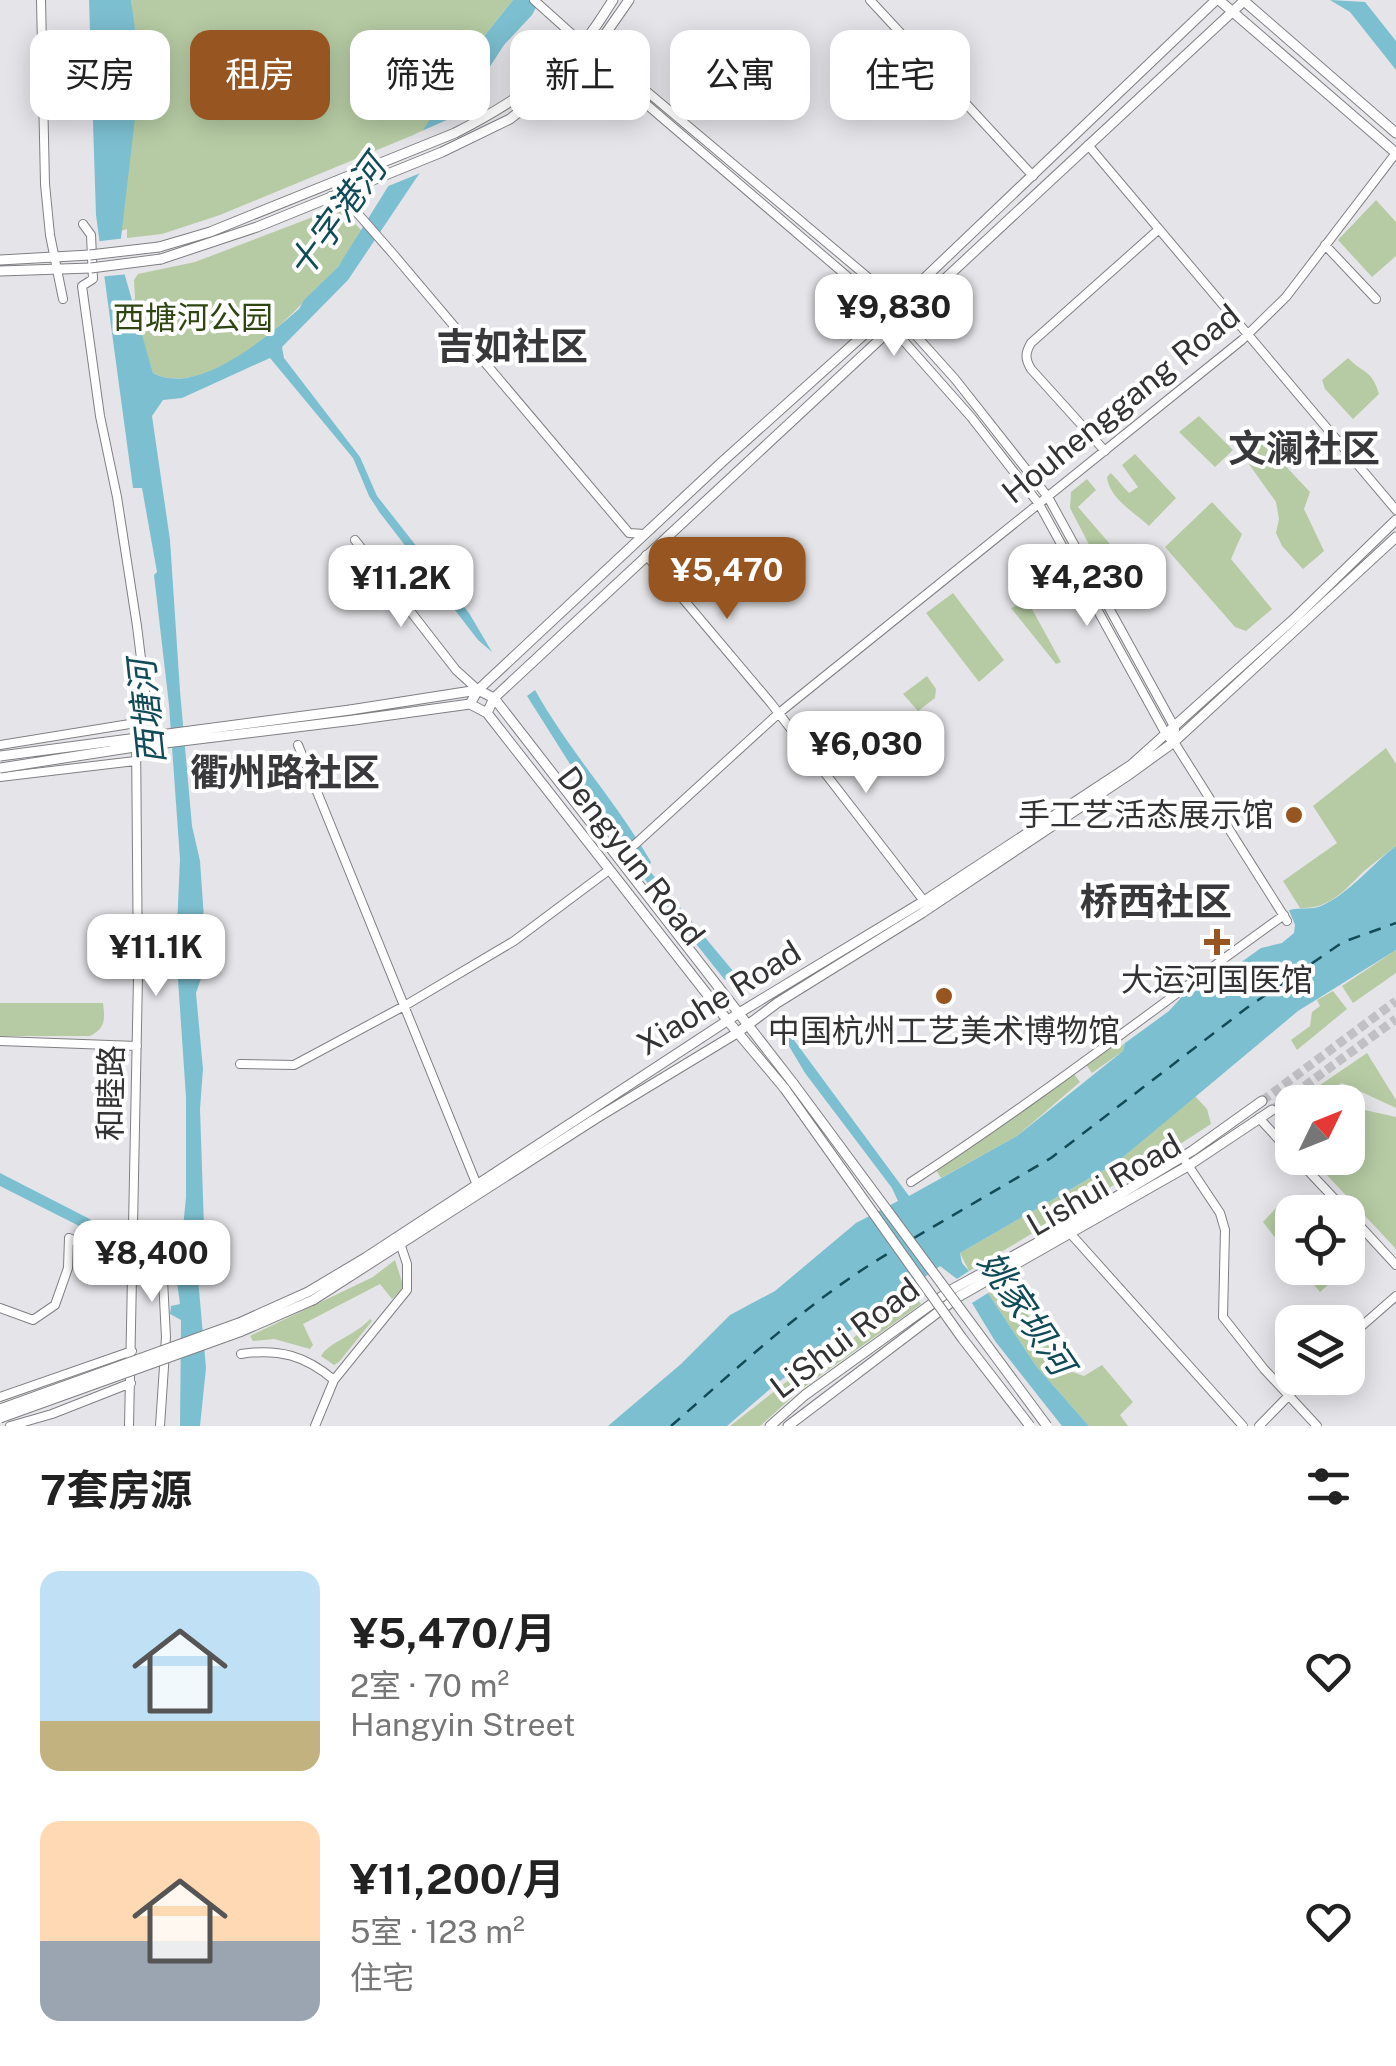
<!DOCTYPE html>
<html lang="zh">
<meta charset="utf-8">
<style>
body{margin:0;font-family:"Public Sans","Noto Sans SC",sans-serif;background:#f2f2f2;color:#222;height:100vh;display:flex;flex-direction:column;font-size:38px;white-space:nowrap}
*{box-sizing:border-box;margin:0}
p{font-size:32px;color:#767676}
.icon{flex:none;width:55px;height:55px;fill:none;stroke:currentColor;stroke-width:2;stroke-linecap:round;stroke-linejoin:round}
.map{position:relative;height:1426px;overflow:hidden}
.sheet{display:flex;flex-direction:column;background:#fff;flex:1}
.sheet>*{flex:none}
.hud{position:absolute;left:30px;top:30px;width:1338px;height:90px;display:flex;gap:20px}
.needle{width:65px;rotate:47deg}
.fabs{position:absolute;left:1275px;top:1085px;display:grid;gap:20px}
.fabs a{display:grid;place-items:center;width:90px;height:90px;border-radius:20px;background:#fff;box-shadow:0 5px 25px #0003;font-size:50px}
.price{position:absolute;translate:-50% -85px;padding:0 22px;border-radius:20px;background:#fff;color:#222;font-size:32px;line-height:65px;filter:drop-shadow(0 2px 5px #0008)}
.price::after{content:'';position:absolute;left:50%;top:60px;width:30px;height:22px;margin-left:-15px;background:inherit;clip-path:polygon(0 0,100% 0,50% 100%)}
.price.active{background:#965521;color:#fff}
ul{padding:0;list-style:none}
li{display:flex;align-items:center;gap:30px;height:250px;padding:0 40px}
li span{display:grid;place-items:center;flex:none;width:280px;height:200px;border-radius:20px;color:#555}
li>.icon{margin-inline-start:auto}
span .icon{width:120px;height:120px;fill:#fffc;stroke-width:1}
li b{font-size:42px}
h2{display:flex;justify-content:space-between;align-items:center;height:120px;padding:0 40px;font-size:42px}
.pill{padding:0 35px;border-radius:20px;background:#fff;box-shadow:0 5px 25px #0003;font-size:35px;line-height:90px}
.pill.active{background:#965521;color:#fff}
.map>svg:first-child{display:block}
.green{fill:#b6cba4}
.water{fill:#7cbfd0}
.pier{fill:#e5e5e9}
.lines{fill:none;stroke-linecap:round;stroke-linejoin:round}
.ferry{stroke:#104b57;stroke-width:2.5;stroke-dasharray:12 10;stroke-linecap:butt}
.major-tunnel{stroke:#c1c1c5;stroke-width:9;stroke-dasharray:9 4.5;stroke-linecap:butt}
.minor-casing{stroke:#807f83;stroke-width:10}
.major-casing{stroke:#807f83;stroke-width:11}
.minor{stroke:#fff;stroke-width:8}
.major{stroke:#fff;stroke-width:9}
.major-bridge-casing{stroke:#807f83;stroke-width:11;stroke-linecap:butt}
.major-bridge{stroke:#fff;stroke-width:9}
.poi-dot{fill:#965521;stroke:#fff;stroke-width:4}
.labels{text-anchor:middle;stroke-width:8;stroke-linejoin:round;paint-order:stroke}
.park-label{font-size:32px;fill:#2f4612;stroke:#fff}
.street-label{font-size:32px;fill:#333335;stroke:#fff}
.poi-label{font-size:32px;fill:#333335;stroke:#fff}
.water-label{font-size:35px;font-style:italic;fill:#104b57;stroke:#fff}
.quarter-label{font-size:38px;font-weight:bold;fill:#39393c;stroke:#fff}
</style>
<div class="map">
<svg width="1396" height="1426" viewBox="0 0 1396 1426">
<rect width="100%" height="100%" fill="#e5e5e9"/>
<path class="green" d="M131,0H513L471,53L423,131L220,215L162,234L127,238V229L121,231C131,151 141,80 131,0Z
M1376,200L1396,222V256L1372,277L1338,240Z
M334,209L344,212L361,230C354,241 348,253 340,264C331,277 317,286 307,298C278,331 201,398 153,373L131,302L135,299L134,280L138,274L195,262Z
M1348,358C1362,373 1372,369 1379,394L1353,419L1325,389L1322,380Z
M1199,416L1233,450L1215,467L1179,432Z
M1262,441L1310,492L1304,509L1324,551L1303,569L1282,546L1276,533L1279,519L1276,502L1241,453Z
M1135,454L1176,498L1149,526C1134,512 1109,498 1107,477L1111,473L1129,493L1138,487L1122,465Z
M1087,479L1096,490L1078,507L1129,566L1113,583H1109L1070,508L1071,492Z
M1212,502L1242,534L1231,559L1272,609L1246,631L1235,627L1165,547Z
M953,593L1004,660L979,682L926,613Z
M1027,600L1061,662L1056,664L1011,608Z
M927,676L936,689L935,698L918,711L903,694Z
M1386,748L1396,764V846C1385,855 1373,863 1363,872C1343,892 1329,909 1300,908L1283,881L1337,843L1313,806Z
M1396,950V973L1353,1003L1342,986Z
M1333,991L1347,1009L1297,1050L1291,1040L1310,1026L1312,1012L1320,1006L1317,1000Z
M0,1003H103C105,1019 106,1028 90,1036H0Z
M1115,1038L1121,1046L1125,1043L1123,1051L1092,1073L1085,1063Z
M1367,1053L1396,1100V1108L1342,1083L1328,1091L1323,1102H1295Z
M1070,1069L1080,1082L1017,1136L941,1178L934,1167Z
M1195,1096L1207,1109L1211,1124L1146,1166L969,1271L960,1253L1116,1163Z
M1356,1108L1396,1117V1249L1311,1158H1348V1124L1352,1121Z
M1277,1207L1292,1223V1259L1263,1222Z
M395,1260L404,1288L392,1299L380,1284L303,1324L313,1345L310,1349L274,1339L253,1341L250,1336L373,1277Z
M1300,1268H1334L1340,1274L1320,1292Z
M1007,1283L1064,1369L1084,1376L1102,1365L1133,1402L1120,1415L1128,1426H1089L1036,1366L988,1293Z
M913,1293L921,1304L800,1390L760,1426H730L821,1355L826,1360L863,1330L862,1326Z
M370,1319L372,1321L339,1362L334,1365L321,1356C330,1341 355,1336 370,1319Z"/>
<path class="water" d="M89,0H131L137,44V101L119,255L153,373C197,397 267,337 299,309L304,300L338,267L471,53L513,0H540L532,15L504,45L489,68L481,90L417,177L348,280L282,347L284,358L360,457L377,496L469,613L492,652L478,640L380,513L369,496L353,458L270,358L182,398L163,400L152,416L170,540L180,691L192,826L200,861L207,961L196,993L203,1069L200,1109L204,1227L198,1279L206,1368L200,1426H180L181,1320L170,1314L171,1306L180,1304L174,1259L107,1240L0,1186V1173L119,1234L175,1252L181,1248L186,1197V1097L176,950L180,859L169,705L154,575L157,572L142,488H133L96,215Z
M1330,0L1365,2L1396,41V70L1350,12Z
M535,690C569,751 616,801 651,862L648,869L733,971L739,986L724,979L635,867L527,696Z
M1396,846V950L1298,1011L1116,1163L960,1253L962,1263L969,1271L957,1279L940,1266L777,1383L727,1426H608L681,1364L730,1315L775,1291L856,1223L898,1201L892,1188L805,1073L780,1031L791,1036L909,1196L1017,1136L1123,1051L1125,1043L1169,1011L1189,989L1192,993L1234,962L1240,963L1261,948L1282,943L1294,933L1295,925L1289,910C1300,907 1311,910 1321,906C1349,894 1371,865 1396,846Z
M988,1293L1036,1366L1089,1426H1062L995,1341L972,1303Z"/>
<path class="pier" d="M474,108L428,170L381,189L415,134Z
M126,238L124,254L129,274L98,277L93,242Z"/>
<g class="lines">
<path class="ferry" d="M914,1238L1051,1158L1248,1007L1343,942L1396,923
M671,1426C741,1365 813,1297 894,1250"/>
<path class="major-tunnel" d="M1262,1101L1396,1001
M1272,1110L1396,1019"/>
<defs>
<path id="minor" d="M41,0L45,184L50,235L63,299
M534,0L583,44L590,56L869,295L887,314L894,330L971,417L1039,504L1167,736L1174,742L1287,921
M870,0L1033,176
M594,47L877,285L896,305L902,320L955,379L1048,497L1175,728L1174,742
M1088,145L1396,510
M331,196L352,207L394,255L629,533L645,534
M83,224L91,235L93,279L82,286L100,416L117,497L137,626L147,707L136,733L138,977L129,1426
M1325,245L1376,299
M1105,451L1031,369C1025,359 1025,353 1031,343L1158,230
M355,540L456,670L478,690
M646,555L770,702L924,901
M0,745L142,722
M298,745L479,1190
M0,777L135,761
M619,859L779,713L1242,340L1286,297L1396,153
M0,1041L137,1046
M240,1064L294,1065L406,1005L514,941L609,870
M1259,1118L1292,1154
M1182,1156L1220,1213L1225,1230L1223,1317L1264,1369L1317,1426
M1296,1158L1347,1212
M911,1182C1039,1099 1160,1004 1284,915
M1348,1213L1396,1265
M1069,1232L1243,1426
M0,1308L33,1320L55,1305L68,1268L69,1238L133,1267
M1348,1338L1396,1296
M241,1354C279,1348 306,1356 334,1380
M0,1397L132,1351
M10,1426L52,1414L131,1383
M160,1426L166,1337L162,1261
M315,1426L334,1380L407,1290V1264L401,1246
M1259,1426L1306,1378"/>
<path id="major" d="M1219,0L1396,153
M1243,0L1396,133
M159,247L210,232L455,133C500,110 545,82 580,46C593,33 603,15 613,0
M161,259L257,227L442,152L510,119L590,56L629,0
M0,260L90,255
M0,271L91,268
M470,704L478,690L722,462L887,314L1216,0
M350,710L478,690L494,698L793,1083
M487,713L494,698L1245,0
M354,720L470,704L487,713L728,1021L785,1089
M308,1292L365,1258L739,1013L924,901L1131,765L1296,617L1396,520
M313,1300L595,1119L737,1033L777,1003L922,913L1127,776L1174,742L1396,537
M770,1426L805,1395L951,1290L1066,1227L1192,1151L1262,1101
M788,1426L958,1297L1188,1166L1272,1110"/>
</defs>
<use href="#minor" class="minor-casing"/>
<use href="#major" class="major-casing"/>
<use href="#minor" class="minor"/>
<use href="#major" class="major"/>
<defs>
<path id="major-bridge" d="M90,255L159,247
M91,268L161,259
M0,756L350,710
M0,768L141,746L354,720
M793,1083L1047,1426
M785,1089L962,1338L1030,1426
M0,1409L239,1323L308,1292
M0,1418L242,1331L313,1300"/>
</defs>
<use href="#major-bridge" class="major-bridge-casing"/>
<use href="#major-bridge" class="major-bridge"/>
</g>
<g class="poi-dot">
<circle cx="1294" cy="815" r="10"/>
<path d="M1212 927h10v10h10v10h-10v10h-10v-10h-10v-10h10z"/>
<circle cx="944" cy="996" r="10"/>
</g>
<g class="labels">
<g class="park-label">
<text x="193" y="329">西塘河公园</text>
</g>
<g class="street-label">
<text transform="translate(1121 404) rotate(-39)" y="11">Houhenggang Road</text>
<text transform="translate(631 856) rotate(52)" y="11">Dengyun Road</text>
<text transform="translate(719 998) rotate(-32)" y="11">Xiaohe Road</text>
<text transform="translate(111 1093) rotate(-89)" y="11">和睦路</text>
<text transform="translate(1104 1185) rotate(-30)" y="11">Lishui Road</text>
<text transform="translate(845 1338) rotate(-37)" y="11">LiShui Road</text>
</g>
<g class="poi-label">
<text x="1274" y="826" text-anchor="end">手工艺活态展示馆</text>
<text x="1217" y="991">大运河国医馆</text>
<text x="944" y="1042">中国杭州工艺美术博物馆</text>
</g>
<g class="water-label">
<text transform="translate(337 217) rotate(-54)" y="12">十字港河</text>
<text transform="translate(147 712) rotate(-96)" y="12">西塘河</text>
<text transform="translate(1026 1313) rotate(56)" y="12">姚家坝河</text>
</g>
<g class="quarter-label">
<text x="512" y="360">吉如社区</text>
<text x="1304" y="462">文澜社区</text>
<text x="285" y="786">衢州路社区</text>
<text x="1156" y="915">桥西社区</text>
</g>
</g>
</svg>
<div class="fabs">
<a><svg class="needle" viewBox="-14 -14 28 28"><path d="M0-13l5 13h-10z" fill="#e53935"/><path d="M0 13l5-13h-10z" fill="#767676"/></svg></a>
<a><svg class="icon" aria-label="locate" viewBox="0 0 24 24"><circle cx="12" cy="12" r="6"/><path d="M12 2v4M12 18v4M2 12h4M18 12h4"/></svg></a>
<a><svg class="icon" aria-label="layers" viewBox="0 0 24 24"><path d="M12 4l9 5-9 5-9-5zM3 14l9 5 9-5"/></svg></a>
</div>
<b class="price" style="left:894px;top:359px">¥9,830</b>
<b class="price active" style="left:727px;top:622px">¥5,470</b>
<b class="price" style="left:1087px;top:629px">¥4,230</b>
<b class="price" style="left:401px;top:630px">¥11.2K</b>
<b class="price" style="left:866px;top:796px">¥6,030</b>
<b class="price" style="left:156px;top:999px">¥11.1K</b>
<b class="price" style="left:152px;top:1305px">¥8,400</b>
<div class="hud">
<a class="pill">买房</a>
<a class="pill active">租房</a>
<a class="pill">筛选</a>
<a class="pill">新上</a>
<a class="pill">公寓</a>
<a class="pill">住宅</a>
</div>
</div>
<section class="sheet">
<h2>7套房源<svg class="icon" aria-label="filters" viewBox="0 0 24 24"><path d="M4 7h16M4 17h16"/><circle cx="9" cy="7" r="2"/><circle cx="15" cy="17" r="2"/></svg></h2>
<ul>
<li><span style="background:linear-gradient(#bfe0f5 75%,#c2b280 0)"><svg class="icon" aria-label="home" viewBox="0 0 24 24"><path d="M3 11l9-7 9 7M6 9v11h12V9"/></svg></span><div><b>¥5,470/月</b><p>2室 · 70 m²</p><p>Hangyin Street</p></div><svg class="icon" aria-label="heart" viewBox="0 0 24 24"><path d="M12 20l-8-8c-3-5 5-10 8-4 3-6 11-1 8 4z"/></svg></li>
<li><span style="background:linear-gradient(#ffd9b3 60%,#9aa5b1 0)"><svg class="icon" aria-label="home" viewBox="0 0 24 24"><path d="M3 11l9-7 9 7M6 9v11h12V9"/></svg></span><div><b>¥11,200/月</b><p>5室 · 123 m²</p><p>住宅</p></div><svg class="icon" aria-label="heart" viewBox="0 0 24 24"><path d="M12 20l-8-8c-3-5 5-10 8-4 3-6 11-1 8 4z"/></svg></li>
</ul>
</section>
